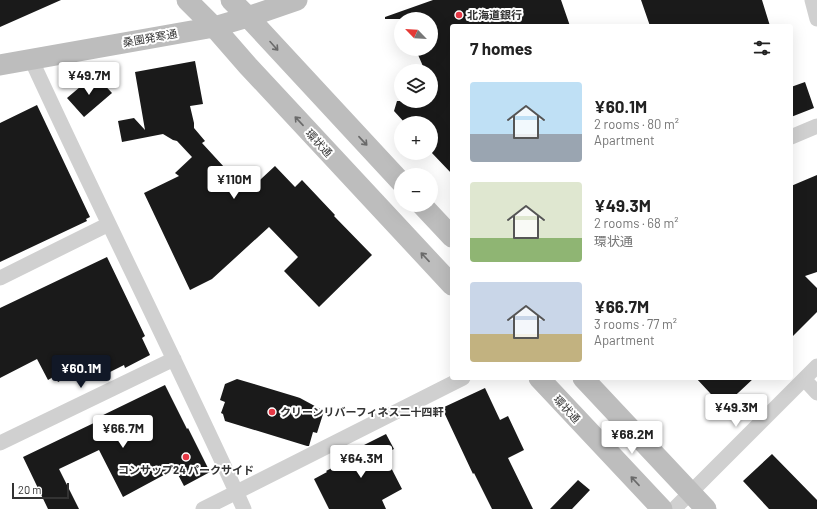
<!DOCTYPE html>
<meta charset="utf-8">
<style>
body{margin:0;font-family:Barlow,"Noto Sans JP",sans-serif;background:#f2f2f2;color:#222;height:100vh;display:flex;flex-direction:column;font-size:15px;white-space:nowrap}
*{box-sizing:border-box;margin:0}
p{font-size:13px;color:#767676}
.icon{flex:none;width:22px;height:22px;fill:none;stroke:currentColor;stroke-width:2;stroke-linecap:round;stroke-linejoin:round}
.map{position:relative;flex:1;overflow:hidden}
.sheet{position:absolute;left:450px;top:24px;width:343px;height:356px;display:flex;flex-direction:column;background:#fff;border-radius:4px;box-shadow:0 4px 16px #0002}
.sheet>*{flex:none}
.needle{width:26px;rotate:295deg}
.buttons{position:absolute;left:394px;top:12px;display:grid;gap:8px}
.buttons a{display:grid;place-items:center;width:44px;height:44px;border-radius:50%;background:#fff;box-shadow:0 4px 16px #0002;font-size:20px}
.scale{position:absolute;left:12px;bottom:10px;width:57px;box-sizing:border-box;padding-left:4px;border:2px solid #333;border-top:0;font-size:11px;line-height:14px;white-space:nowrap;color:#333;-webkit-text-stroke:3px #fff;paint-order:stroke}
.price{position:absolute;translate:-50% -34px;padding:0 9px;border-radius:4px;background:#fff;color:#222;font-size:13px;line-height:26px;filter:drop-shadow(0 1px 2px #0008)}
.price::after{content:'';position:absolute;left:50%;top:24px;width:12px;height:9px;margin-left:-6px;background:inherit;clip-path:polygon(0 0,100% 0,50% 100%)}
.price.current{background:#111827;color:#fff}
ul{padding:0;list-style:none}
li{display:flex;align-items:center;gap:12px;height:100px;padding:0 20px}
li span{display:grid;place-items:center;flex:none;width:112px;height:80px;border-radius:4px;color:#555}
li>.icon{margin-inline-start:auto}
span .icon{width:48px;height:48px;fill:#fffc;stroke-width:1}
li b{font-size:17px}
h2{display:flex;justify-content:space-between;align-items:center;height:48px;padding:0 20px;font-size:17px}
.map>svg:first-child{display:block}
.building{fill:#1a1a1a}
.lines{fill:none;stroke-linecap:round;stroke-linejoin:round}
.street{stroke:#d0d0d0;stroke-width:15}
.secondary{stroke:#bdbdbd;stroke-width:21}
.oneway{stroke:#6a6a6a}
.poi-dot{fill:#e63946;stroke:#fff;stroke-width:1.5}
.labels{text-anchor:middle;stroke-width:4;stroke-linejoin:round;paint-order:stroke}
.poi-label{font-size:11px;font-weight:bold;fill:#333;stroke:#fff;text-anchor:start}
.street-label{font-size:11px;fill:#333;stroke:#fff}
</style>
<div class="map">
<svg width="817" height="509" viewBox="0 0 817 509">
<rect width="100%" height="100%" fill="#fff"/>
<path class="building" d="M0,0H61L0,27Z
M433,0H561L570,26H452V174L431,152V123H405L394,111L397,101H431V71H425L416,50L431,49V19H385V17Z
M641,0H762L770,26H650Z
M195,61L203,104L190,106L194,123V128L205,141L202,143L247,192L275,166L295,187L302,180L335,215L334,216L372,255L319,307L284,271L298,257L269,227L212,279L190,290L144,193L179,176L175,173L192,157L177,141L173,140L163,134L122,142L118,121L134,118L145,130L135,72Z
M99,79L112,93L84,117L67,98L87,81Z
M805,82L814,108L791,117V87Z
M37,105L90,217L86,219L87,221L0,262V123Z
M817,175V272L805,276L817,288V312L791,338V186Z
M107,257L145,336L142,338L150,355L125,368L124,365L110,372L104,358L58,382L55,376L48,380L37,359L0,378V308Z
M696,378H754L723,407Z
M237,379L254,384L297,397L300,398L324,411L317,433L313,432L309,446H307L225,421L223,414L221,413L225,402L220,400L225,384Z
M165,385L187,429L188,428L210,472L184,486L175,469L123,497L99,450L59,469L79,509H48L23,457L98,421L97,418Z
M485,388L500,420L508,416L524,450L508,458L533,509H492L474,473L473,474L442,408Z
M386,434L394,449L384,454L402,489L382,500L386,509H329L314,479L327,472L326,471L367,450L360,447Z
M772,454L817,500V509H769L743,481Z
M578,480L590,490L572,509H550Z"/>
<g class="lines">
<path class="street" d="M812,0L817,19
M31,59C100,209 175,358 244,509
M791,137L817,126
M0,278L109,224
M804,379L817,393
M0,443L174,359
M203,509L463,378
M674,509L817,366"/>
<path class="secondary" d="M187,0L214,27L248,66L452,285
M231,0L248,17L401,182
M0,65L214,27L248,17L297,0
M422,205L452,237
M539,378L662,509
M583,378L706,509"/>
</g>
<defs><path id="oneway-shaft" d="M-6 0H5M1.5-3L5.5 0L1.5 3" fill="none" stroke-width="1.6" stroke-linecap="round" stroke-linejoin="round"/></defs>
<g class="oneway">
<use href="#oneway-shaft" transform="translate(274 46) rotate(48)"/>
<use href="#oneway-shaft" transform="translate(299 121) rotate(-133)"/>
<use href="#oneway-shaft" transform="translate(363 141) rotate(47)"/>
<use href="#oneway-shaft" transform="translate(425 257) rotate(-133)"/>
<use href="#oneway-shaft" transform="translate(635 481) rotate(-133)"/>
</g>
<g class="poi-dot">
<circle cx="459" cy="15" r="4"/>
<circle cx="272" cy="412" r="4"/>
<circle cx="186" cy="457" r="4"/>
</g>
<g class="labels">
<g class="poi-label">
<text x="467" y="19">北海道銀行</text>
<text x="280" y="416">クリーンリバーフィネス二十四軒</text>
<text x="186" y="474" text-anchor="middle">コンサップ24 パークサイド</text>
</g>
<g class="street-label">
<text transform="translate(150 38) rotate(-10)" y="4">桑園発寒通</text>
<text transform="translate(319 143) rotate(47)" y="4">環状通</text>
<text transform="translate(567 409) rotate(47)" y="4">環状通</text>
</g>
</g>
</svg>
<div class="buttons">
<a><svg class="needle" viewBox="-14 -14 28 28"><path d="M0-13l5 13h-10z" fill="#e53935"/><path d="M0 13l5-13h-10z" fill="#767676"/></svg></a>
<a><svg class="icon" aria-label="layers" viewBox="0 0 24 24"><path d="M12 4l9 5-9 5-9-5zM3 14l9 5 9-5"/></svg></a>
<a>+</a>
<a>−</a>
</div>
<div class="scale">20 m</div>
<b class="price" style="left:89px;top:96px">¥49.7M</b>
<b class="price" style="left:234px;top:200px">¥110M</b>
<b class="price current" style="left:81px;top:389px">¥60.1M</b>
<b class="price" style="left:736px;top:428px">¥49.3M</b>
<b class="price" style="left:123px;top:449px">¥66.7M</b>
<b class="price" style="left:632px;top:455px">¥68.2M</b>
<b class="price" style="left:361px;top:479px">¥64.3M</b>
<section class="sheet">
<h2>7 homes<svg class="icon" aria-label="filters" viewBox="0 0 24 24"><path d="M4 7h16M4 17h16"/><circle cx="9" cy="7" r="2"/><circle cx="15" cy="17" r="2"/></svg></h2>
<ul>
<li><span style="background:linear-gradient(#bfe0f5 65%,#9aa5b1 0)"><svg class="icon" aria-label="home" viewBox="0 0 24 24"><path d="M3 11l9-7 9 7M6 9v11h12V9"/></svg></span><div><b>¥60.1M</b><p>2 rooms · 80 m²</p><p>Apartment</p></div></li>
<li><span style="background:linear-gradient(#dfe7d0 70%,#8fb573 0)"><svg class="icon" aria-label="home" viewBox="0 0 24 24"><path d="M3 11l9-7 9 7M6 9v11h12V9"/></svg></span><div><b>¥49.3M</b><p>2 rooms · 68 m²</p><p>環状通</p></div></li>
<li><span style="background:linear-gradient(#c9d6e8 65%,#c2b280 0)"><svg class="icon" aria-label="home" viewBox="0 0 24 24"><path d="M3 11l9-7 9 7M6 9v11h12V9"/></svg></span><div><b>¥66.7M</b><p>3 rooms · 77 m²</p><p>Apartment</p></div></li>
</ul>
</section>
</div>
